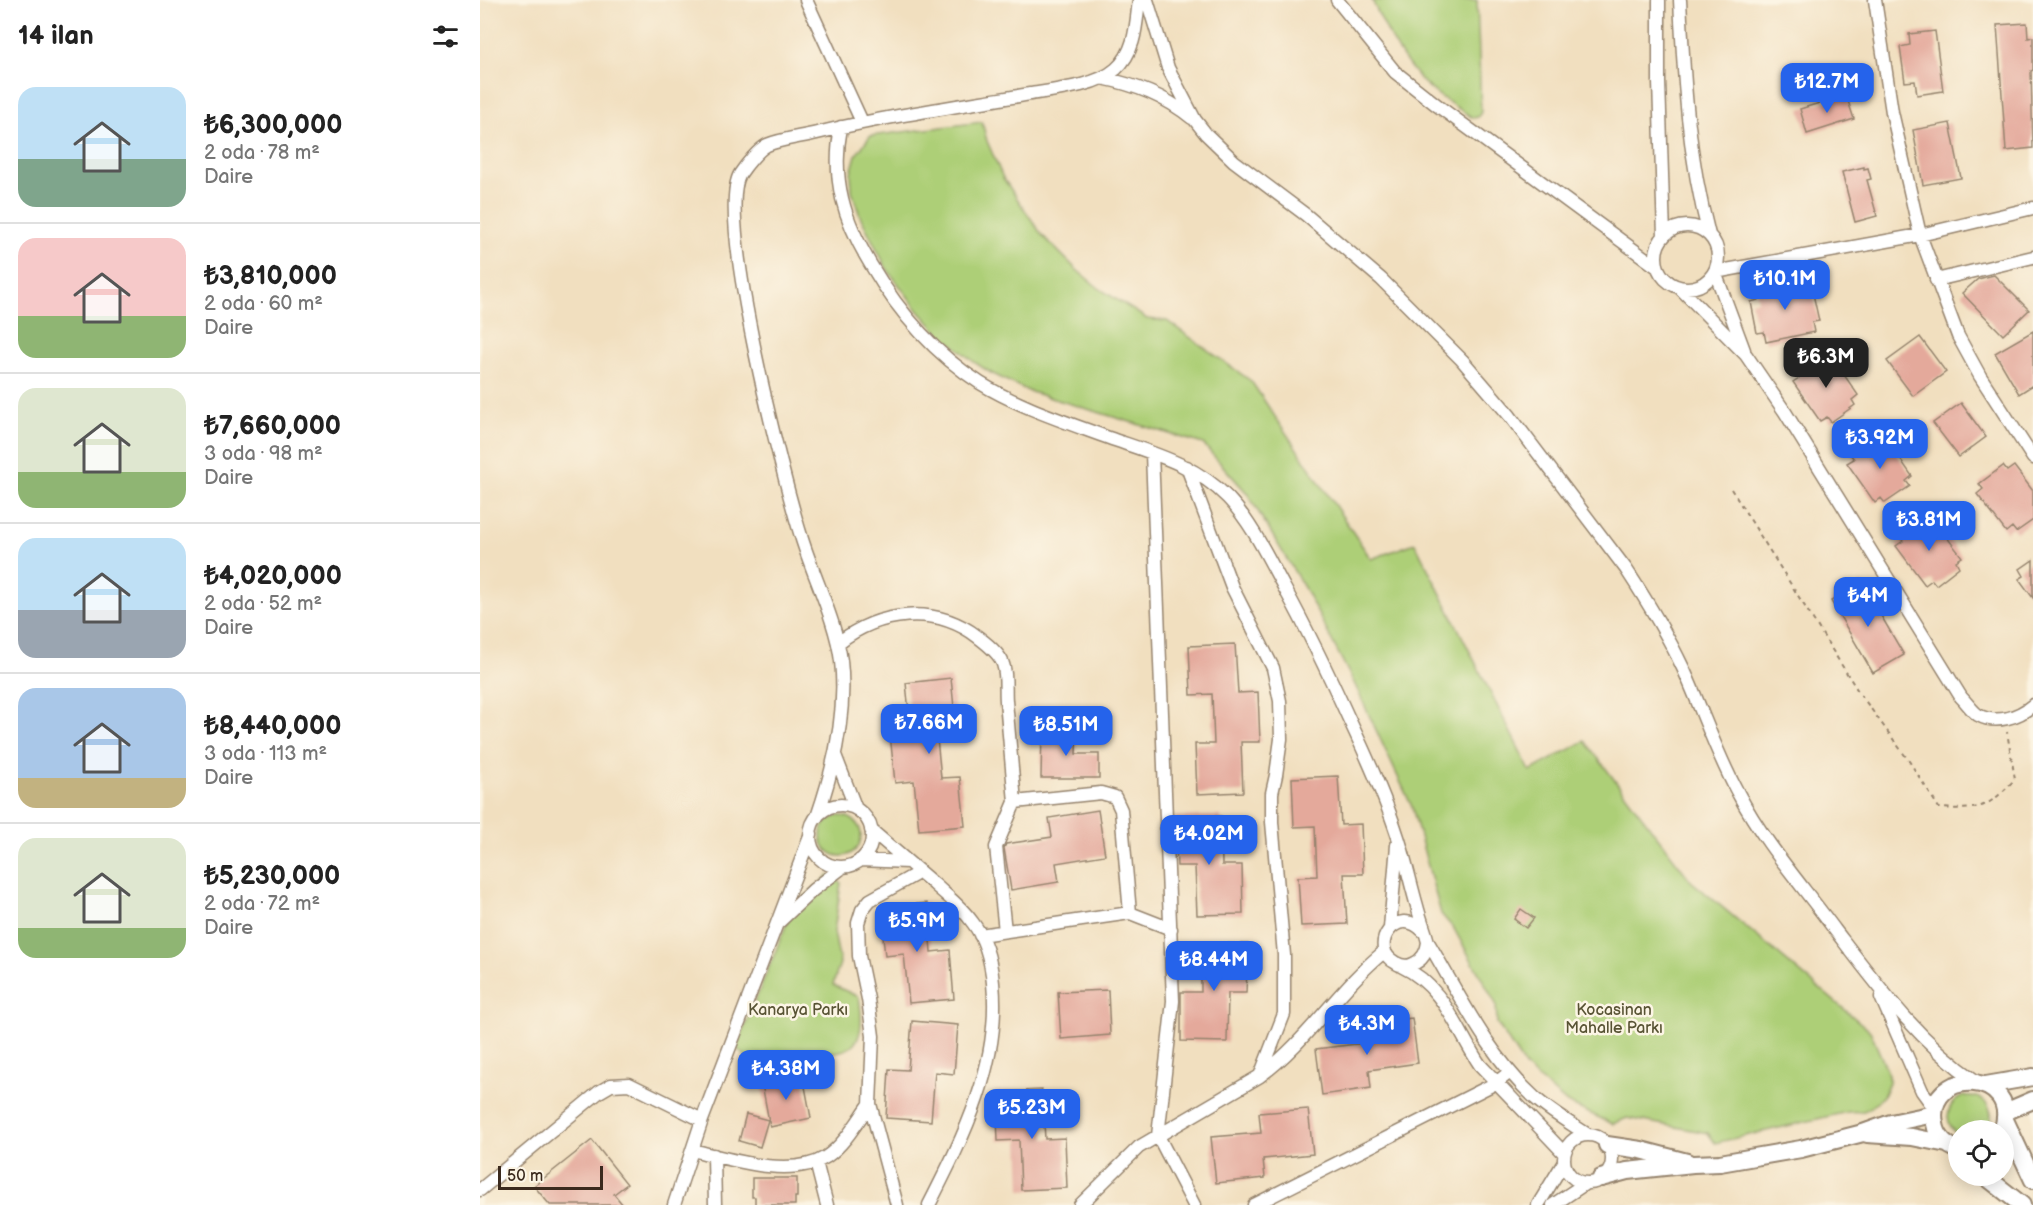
<!DOCTYPE html>
<html lang="tr">
<meta charset="utf-8">
<style>
body{margin:0;font-family:"Balsamiq Sans",sans-serif;background:#f6f6f6;color:#222;height:100vh;display:flex;flex-direction:column;font-size:22px;white-space:nowrap}
*{box-sizing:border-box;margin:0}
p{font-size:20px;color:#767676}
.icon{flex:none;width:33px;height:33px;fill:none;stroke:currentColor;stroke-width:2;stroke-linecap:round;stroke-linejoin:round}
.map{position:relative;flex:1;overflow:hidden}
.panel{display:flex;flex-direction:column;background:#fff;width:480px}
.panel>*{flex:none}
.controls{position:absolute;left:1468px;top:1120px;display:grid;gap:12px}
.controls a{display:grid;place-items:center;width:66px;height:66px;border-radius:50%;background:#fff;box-shadow:0 3px 15px #0003;font-size:30px}
.scale{position:absolute;left:18px;bottom:15px;width:105px;box-sizing:border-box;padding-left:6px;border:3px solid #3b2a1e;border-top:0;font-size:16px;line-height:21px;white-space:nowrap;color:#3b2a1e;-webkit-text-stroke:4px #fcf5e5;paint-order:stroke}
.price{position:absolute;translate:-50% -51px;padding:0 14px;border-radius:12px;background:#2563eb;color:#fff;font-size:20px;line-height:39px;filter:drop-shadow(0 2px 3px #0008)}
.price::after{content:'';position:absolute;left:50%;top:36px;width:18px;height:14px;margin-left:-9px;background:inherit;clip-path:polygon(0 0,100% 0,50% 100%)}
.price.on{background:#222;color:#fff}
ul{padding:0;list-style:none}
li{display:flex;align-items:center;gap:18px;height:150px;padding:0 18px}
li+li{border-top:2px solid #e0e0e0}
li span{display:grid;place-items:center;flex:none;width:168px;height:120px;border-radius:18px;color:#555}
li>.icon{margin-inline-start:auto}
span .icon{width:72px;height:72px;fill:#fffc;stroke-width:1}
li b{font-size:26px}
h2{display:flex;justify-content:space-between;align-items:center;height:72px;padding:0 18px;font-size:26px}
main{display:flex;flex:1;min-height:0}
.map>svg:first-child{display:block}
.green{fill:#adcf77;stroke:#747c4a;stroke-width:1.5}
.building{fill:#e4a99b}
.lines{fill:none;stroke-linecap:round;stroke-linejoin:round}
.street-casing{stroke:#96846e;stroke-width:15}
.secondary-casing{stroke:#96846e;stroke-width:20}
.path{stroke:#96846e;stroke-width:2;stroke-dasharray:4.5 4.5;stroke-linecap:butt}
.street{stroke:#fff;stroke-width:12}
.secondary{stroke:#fff;stroke-width:16}
.labels{text-anchor:middle;stroke-width:5;stroke-linejoin:round;paint-order:stroke}
.park-label{font-size:16px;fill:#585334;stroke:#fcf5e5}
</style>
<main>
<section class="panel">
<h2>14 ilan<svg class="icon" aria-label="filters" viewBox="0 0 24 24"><path d="M4 7h16M4 17h16"/><circle cx="9" cy="7" r="2"/><circle cx="15" cy="17" r="2"/></svg></h2>
<ul>
<li><span style="background:linear-gradient(#bfe0f5 60%,#7fa58c 0)"><svg class="icon" aria-label="home" viewBox="0 0 24 24"><path d="M3 11l9-7 9 7M6 9v11h12V9"/></svg></span><div><b>₺6,300,000</b><p>2 oda · 78 m²</p><p>Daire</p></div></li>
<li><span style="background:linear-gradient(#f6c9c9 65%,#8fb573 0)"><svg class="icon" aria-label="home" viewBox="0 0 24 24"><path d="M3 11l9-7 9 7M6 9v11h12V9"/></svg></span><div><b>₺3,810,000</b><p>2 oda · 60 m²</p><p>Daire</p></div></li>
<li><span style="background:linear-gradient(#dfe7d0 70%,#8fb573 0)"><svg class="icon" aria-label="home" viewBox="0 0 24 24"><path d="M3 11l9-7 9 7M6 9v11h12V9"/></svg></span><div><b>₺7,660,000</b><p>3 oda · 98 m²</p><p>Daire</p></div></li>
<li><span style="background:linear-gradient(#bfe0f5 60%,#9aa5b1 0)"><svg class="icon" aria-label="home" viewBox="0 0 24 24"><path d="M3 11l9-7 9 7M6 9v11h12V9"/></svg></span><div><b>₺4,020,000</b><p>2 oda · 52 m²</p><p>Daire</p></div></li>
<li><span style="background:linear-gradient(#a9c7e8 75%,#c2b280 0)"><svg class="icon" aria-label="home" viewBox="0 0 24 24"><path d="M3 11l9-7 9 7M6 9v11h12V9"/></svg></span><div><b>₺8,440,000</b><p>3 oda · 113 m²</p><p>Daire</p></div></li>
<li><span style="background:linear-gradient(#dfe7d0 75%,#8fb573 0)"><svg class="icon" aria-label="home" viewBox="0 0 24 24"><path d="M3 11l9-7 9 7M6 9v11h12V9"/></svg></span><div><b>₺5,230,000</b><p>2 oda · 72 m²</p><p>Daire</p></div></li>
</ul>
</section>
<div class="map">
<svg width="1553" height="1205" viewBox="0 0 1553 1205">
<rect width="100%" height="100%" fill="#fcf5e5"/>
<filter id="ink" filterUnits="userSpaceOnUse"><feTurbulence type="fractalNoise" baseFrequency=".0167" numOctaves="2"/><feDisplacementMap in="SourceGraphic" scale="12" xChannelSelector="R" yChannelSelector="G"/><feConvolveMatrix kernelMatrix="1 2 1 2 8 2 1 2 1" color-interpolation-filters="sRGB"/></filter>
<filter id="wash" filterUnits="userSpaceOnUse"><feTurbulence type="fractalNoise" baseFrequency=".008" numOctaves="4" result="noise"/><feDisplacementMap in="SourceGraphic" scale="24" xChannelSelector="R" yChannelSelector="G"/><feGaussianBlur stdDeviation="1.35" result="paint"/><feColorMatrix in="noise" values="0 0 0 0 0 0 0 0 0 0 0 0 0 0 0 0 0 1.4 0 .05"/><feComposite in="paint" operator="in"/></filter>
<g filter="url(#wash)">
<rect width="100%" height="100%" fill="#f1dfbf"/>
<path class="green" d="M892,0H997L1001,112L998,117L993,118C977,107 958,97 944,83C921,60 905,29 892,0Z
M502,122L507,141L523,178L562,235L598,271L620,289L667,319L687,321L771,381L891,559L935,543L1050,771L1105,741L1211,881L1390,1031L1409,1075V1082L1403,1096L1391,1107L1384,1111L1367,1112L1235,1143L1228,1133L1147,1118L1133,1124L1087,1103L1046,1068L1017,1023L1016,1004L974,929L961,914L932,807L875,685L825,589L767,493L723,444L548,391L511,373L494,362L457,331L438,310L407,269L380,216L372,191L371,173L376,155L390,136Z
M341 836a20 20 0 1 1 40 0a20 20 0 1 1-40 0Z
M349,875L361,883L354,932L360,963L353,985L379,997C389,1059 363,1053 314,1052C298,1051 283,1054 268,1058L256,1048L313,908Z
M1484,1096C1505,1093 1519,1113 1506,1131H1479V1136C1463,1124 1465,1103 1484,1096Z"/>
<g id="blocks">
<path class="building" d="M1547,23L1548,38L1553,37V70L1551,71L1553,148L1526,151L1517,25Z
M1455,31L1463,91L1437,95L1435,81L1425,82L1420,47L1430,45L1429,34Z
M1366,95L1374,119L1327,134L1320,109Z
M1470,123L1481,178L1443,185L1433,130Z
M1384,167V169L1388,168L1391,179L1387,180L1397,216L1375,222L1362,172Z
M1514,275L1549,310L1523,335L1482,293L1498,279Z
M1324,281L1326,290L1332,289L1339,321L1332,322L1334,332L1286,342L1284,332L1277,333L1271,302L1278,300L1276,290Z
M1553,331V385L1539,394L1515,353Z
M1440,337L1466,372L1433,396L1407,361Z
M1340,355L1344,360L1351,356L1378,395L1372,400L1375,405L1351,422L1347,417L1340,421L1313,382L1319,378L1316,372Z
M1481,403L1506,437L1479,457L1453,423Z
M1395,436L1398,441L1405,437L1432,476L1426,481L1430,486L1405,503L1401,498L1395,503L1367,463L1374,459L1370,454Z
M1523,466L1527,471L1534,466L1553,491V520L1536,532L1532,527L1526,532L1497,494L1503,489L1499,484Z
M1443,518L1446,523L1453,519L1482,557L1476,561L1479,567L1456,585L1452,580L1445,585L1416,546L1423,541L1419,536Z
M1553,560V598L1539,579L1544,576L1540,569Z
M1382,583L1424,655L1393,673L1351,601Z
M755,644L758,693L778,692L780,742H761L763,792L717,794L715,744H734L732,694L711,695L709,646Z
M471,678L476,727L456,729L461,778L480,777L485,826L439,830L434,781L415,783L410,734L431,732L426,683Z
M562,729H597L596,754H619V778H561Z
M858,776L861,825L881,824L883,874H864L867,924L821,926L818,877L837,876L835,826L814,827L812,778Z
M618,810L625,855L576,863L579,882L531,890L524,848L526,844L572,837L569,818Z
M741,816L742,865H762L763,914L717,915L715,866H697L695,817Z
M447,903L451,952L470,950L474,999L429,1003L424,954L405,956L400,907Z
M1041,909L1054,918L1046,928L1034,919Z
M721,943L768,944L766,993H748L747,1042L701,1041V992H721Z
M628,990L630,1035L581,1039L578,992Z
M932,1018L938,1063L889,1070L891,1088L842,1095L836,1049L885,1043L883,1024Z
M432,1021L478,1025L474,1074L455,1072L451,1121L406,1118L409,1069L428,1070Z
M323,1076L331,1118L290,1127L282,1084Z
M562,1090L565,1139L585,1138L587,1188L541,1190L539,1140L518,1141L516,1092Z
M828,1109L833,1154L783,1159L785,1178L736,1183L731,1137L781,1133L779,1113Z
M266,1114L288,1120L280,1147L259,1141Z
M112,1140L147,1184L134,1194L143,1205H70L54,1186Z
M272,1178H317V1197H315V1205H275V1197H272Z"/>
</g>
</g>
<g filter="url(#ink)">
<use href="#blocks" fill-opacity="0" stroke="#96846e" stroke-width="1.5"/>
<g class="lines">
<defs>
<path id="street" d="M326,0L382,122
M667,0L688,68L715,120L726,134L754,161L826,215L901,279L982,360L1030,416L1146,569C1167,601 1187,634 1203,668C1222,709 1236,753 1258,793C1284,843 1322,885 1355,930C1398,986 1439,1042 1497,1082
M857,0L915,72L958,106L1177,267
M1179,0V82L1184,236
M1200,0C1204,82 1208,155 1229,235
M1395,0L1412,112L1440,235L1478,336L1500,376L1553,458
M622,78C656,85 685,96 712,118
M361,127C351,180 364,220 391,265C418,311 455,354 500,383C539,407 586,422 629,438C672,453 715,464 748,498C772,523 788,558 805,589C828,631 849,675 869,719C887,757 904,794 917,834C925,857 930,882 937,906C940,918 945,930 948,942C947,952 943,960 933,964C927,967 921,966 916,963C886,948 917,903 943,931
M1176 257a31 31 0 1 1 62 0a31 31 0 1 1-62 0Z
M1456,280L1553,257
M1200,288L1266,355L1305,412L1481,697C1487,703 1492,711 1498,715C1516,725 1539,717 1553,705
M1264,350L1235,272L1440,235L1553,208
M672,453L693,1001L678,1136L714,1205
M707,467L752,587L793,668L800,701L801,739L796,775L792,793V822L804,955V1014L780,1076
M358,643C399,611 455,604 498,637C506,643 520,654 523,664C527,675 525,690 526,701C529,735 532,768 535,802
M355,755L376,809
M330 836a31 31 0 1 1 62 0a31 31 0 1 1-62 0Z
M337,817C354,768 367,714 361,661C356,620 333,576 321,536C304,482 235,215 260,174C266,165 278,150 287,145C302,139 321,137 337,133C407,116 479,106 550,94C576,90 617,86 636,69C656,51 656,24 659,0
M391,830C412,848 433,866 454,884C467,896 482,907 493,923C506,940 511,962 513,983C521,1063 484,1136 449,1205
M380,860L428,862
M298,923L333,890L363,867
M910,928L917,845
M525,931L516,847L535,802L621,793L635,797L641,810L650,913
M500,935L650,913L691,929
M948,942C980,996 1008,1055 1055,1098C1071,1112 1090,1123 1108,1135
M921,966C964,986 976,1029 1000,1065L1084,1153
M1401,997L1442,1091L1455,1109
M1084 1159a24 24 0 1 1 48 0a24 24 0 1 1-48 0Z
M212,1150C249,1159 311,1179 346,1157C365,1144 377,1122 390,1104
M234,1155L235,1205
M336,1162L347,1205
M0,1190L119,1092L131,1085L149,1084L222,1120
M194,1205L222,1120L331,834
M417,1205L390,1104L393,1036L388,999L379,956L378,923L382,910L390,900L440,872
M600,1205L659,1147L780,1076C828,1041 858,989 905,951
M774,1205L1016,1083L1030,1072
M1058,1205L1084,1162
M1073,1205L1106,1183"/>
<path id="secondary" d="M1506,1085L1553,1077
M1525,1112L1553,1100
M1525,1120L1553,1180
M1387,1134L1432,1137L1467,1144
M1127,1145L1161,1150L1207,1162
M1479,1150C1467,1146 1457,1137 1455,1124C1444,1065 1544,1071 1522,1131
M1505,1176L1542,1205
M1121,1178L1147,1171L1213,1164L1240,1163L1321,1149L1383,1133L1411,1123L1454,1114"/>
</defs>
<use href="#street" class="street-casing"/>
<use href="#secondary" class="secondary-casing"/>
<path class="path" d="M1251,489L1378,691L1429,761L1459,808C1500,810 1506,810 1535,779L1527,732"/>
<use href="#street" class="street"/>
<use href="#secondary" class="secondary"/>
</g>
</g>
<g class="labels">
<g class="park-label">
<text x="318" y="1015">Kanarya Parkı</text>
<text x="1134" y="1015">Kocasinan<tspan x="1134" dy="18">Mahalle Parkı</tspan></text>
</g>
</g>
</svg>
<div class="controls">
<a><svg class="icon" aria-label="locate" viewBox="0 0 24 24"><circle cx="12" cy="12" r="6"/><path d="M12 2v4M12 18v4M2 12h4M18 12h4"/></svg></a>
</div>
<div class="scale">50 m</div>
<b class="price" style="left:1347px;top:114px">₺12.7M</b>
<b class="price" style="left:1305px;top:311px">₺10.1M</b>
<b class="price on" style="left:1346px;top:389px">₺6.3M</b>
<b class="price" style="left:1400px;top:470px">₺3.92M</b>
<b class="price" style="left:1449px;top:552px">₺3.81M</b>
<b class="price" style="left:1388px;top:628px">₺4M</b>
<b class="price" style="left:449px;top:755px">₺7.66M</b>
<b class="price" style="left:586px;top:757px">₺8.51M</b>
<b class="price" style="left:729px;top:866px">₺4.02M</b>
<b class="price" style="left:437px;top:953px">₺5.9M</b>
<b class="price" style="left:734px;top:992px">₺8.44M</b>
<b class="price" style="left:887px;top:1056px">₺4.3M</b>
<b class="price" style="left:306px;top:1101px">₺4.38M</b>
<b class="price" style="left:552px;top:1140px">₺5.23M</b>
</div>
</main>
